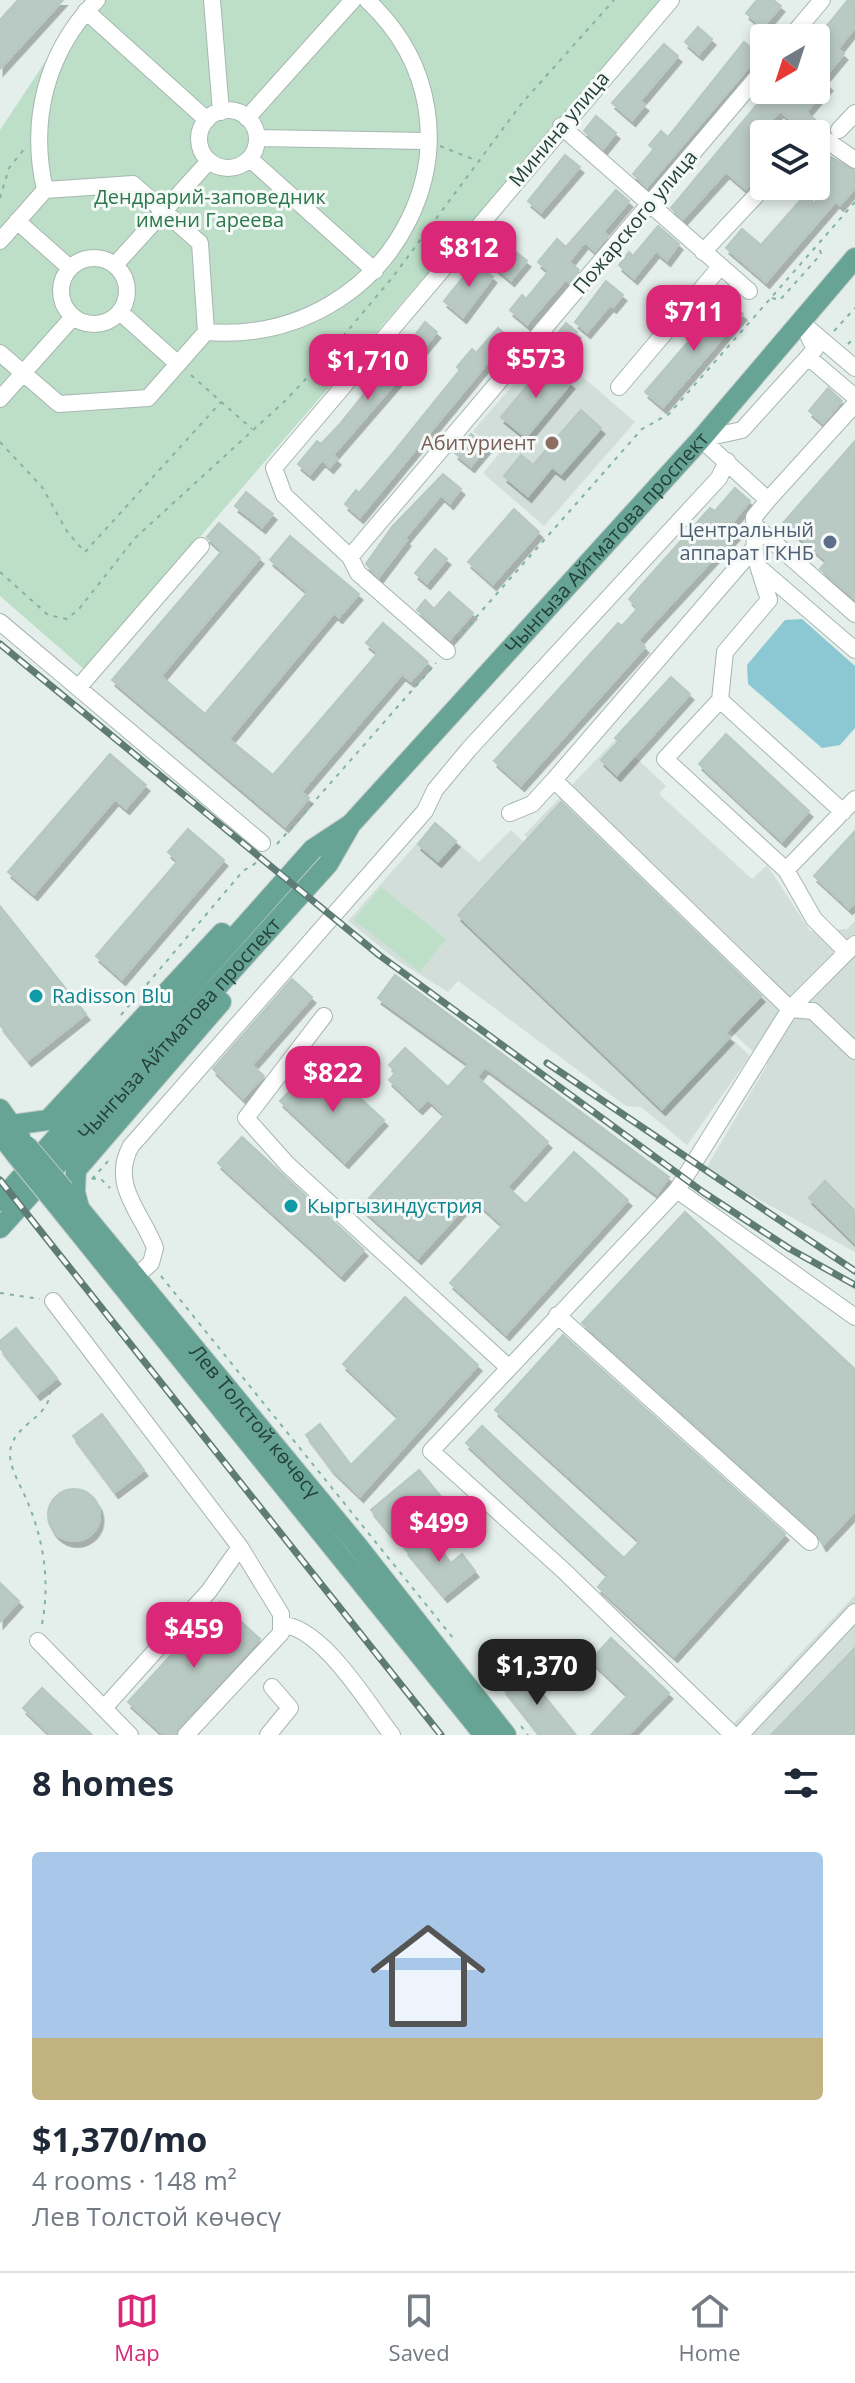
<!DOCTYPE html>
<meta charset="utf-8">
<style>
body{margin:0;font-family:"Open Sans",sans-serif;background:#f6f6f7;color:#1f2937;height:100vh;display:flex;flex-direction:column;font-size:30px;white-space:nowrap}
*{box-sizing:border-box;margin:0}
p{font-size:26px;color:#747a83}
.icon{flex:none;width:44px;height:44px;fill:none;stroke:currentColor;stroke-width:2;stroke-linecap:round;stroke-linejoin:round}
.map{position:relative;height:1735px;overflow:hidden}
.panel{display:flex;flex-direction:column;background:#fff;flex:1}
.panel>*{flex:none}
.needle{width:52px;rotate:219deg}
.buttons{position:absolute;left:750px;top:24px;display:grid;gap:16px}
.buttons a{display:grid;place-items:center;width:80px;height:80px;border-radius:8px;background:#fff;box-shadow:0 4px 12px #0003;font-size:40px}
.price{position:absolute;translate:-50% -68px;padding:0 18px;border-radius:16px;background:#db2777;color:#fff;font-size:26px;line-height:52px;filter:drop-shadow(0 2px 4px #0008)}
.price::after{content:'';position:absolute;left:50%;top:48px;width:24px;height:18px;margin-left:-12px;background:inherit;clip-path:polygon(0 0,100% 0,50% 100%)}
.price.current{background:#222;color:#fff}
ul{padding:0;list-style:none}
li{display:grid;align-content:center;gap:16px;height:424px;padding:0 32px}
li span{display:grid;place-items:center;height:248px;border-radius:8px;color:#555}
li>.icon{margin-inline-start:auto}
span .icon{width:144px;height:144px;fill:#fffc;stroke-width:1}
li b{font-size:34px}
h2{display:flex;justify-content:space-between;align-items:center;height:96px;padding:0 32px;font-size:34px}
.menu{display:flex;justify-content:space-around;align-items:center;height:112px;border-top:2px solid #e0e1e3;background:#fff;font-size:22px;color:#747a83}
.menu a{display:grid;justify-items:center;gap:4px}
.menu .current{color:#db2777}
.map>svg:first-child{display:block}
.built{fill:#d2ded9}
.green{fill:#bddfc7}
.water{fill:#8cc8d3}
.building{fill:#b9c9c3;stroke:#b6c8c1;stroke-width:2;filter:url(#shadow)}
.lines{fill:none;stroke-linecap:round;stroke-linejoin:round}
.minor-casing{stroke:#a6b6b1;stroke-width:18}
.major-casing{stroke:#c1cac8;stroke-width:22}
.path{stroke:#84b2a4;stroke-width:2;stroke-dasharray:4 6;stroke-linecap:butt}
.minor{stroke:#fff;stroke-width:16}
.major{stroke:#68a495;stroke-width:20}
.rail-casing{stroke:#5e7c74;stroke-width:7}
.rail{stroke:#f5faf8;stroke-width:4;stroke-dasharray:12;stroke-linecap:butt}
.major-bridge-casing{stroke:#c1cac8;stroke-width:22;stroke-linecap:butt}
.major-bridge{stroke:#68a495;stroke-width:20}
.education-dot{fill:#8d6e63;stroke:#f5faf8;stroke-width:3}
.service-dot{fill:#5c6f8a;stroke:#f5faf8;stroke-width:3}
.culture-dot{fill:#0f9aa8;stroke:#f5faf8;stroke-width:3}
.labels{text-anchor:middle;stroke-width:6;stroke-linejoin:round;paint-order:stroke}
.street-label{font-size:20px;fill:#234039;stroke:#f5faf8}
.park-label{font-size:20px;fill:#2c784a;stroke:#f5faf8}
.education-label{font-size:20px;fill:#785e54;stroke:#f5faf8;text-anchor:end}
.service-label{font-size:20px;fill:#4e5e75;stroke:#f5faf8;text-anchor:end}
.culture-label{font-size:20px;fill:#0d838f;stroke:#f5faf8;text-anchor:start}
</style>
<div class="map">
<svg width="855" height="1735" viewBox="0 0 855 1735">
<defs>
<filter id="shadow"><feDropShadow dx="3.5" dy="6" stdDeviation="0" flood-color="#0004"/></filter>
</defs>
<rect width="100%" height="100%" fill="#e4eeea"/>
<path class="built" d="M547,346L635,422L544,526L483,473L499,454L473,431Z
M616,739L666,786L659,794L752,879L767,865L810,931L847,929L855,921V1252L705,1170L767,1065L524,835Z
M435,823L479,862L511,830L750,1056L687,1145L641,1107L626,1106L458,981L448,992L398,961L348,921Z
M855,1595V1735H723Z"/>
<path class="green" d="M86,0H663L85,670L0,596V130Z
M381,887L446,939L420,972L354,920Z"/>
<path class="water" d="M802,619L855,666V728L840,745L822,748L748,684L747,665L785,620Z"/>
<path class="building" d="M18,0H63L0,69V20Z
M757,0H773L781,6L763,27L746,13Z
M848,0H855V27L838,49L844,54L823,79L829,85L806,112L820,124L807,134H792L798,126L780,111L755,138L764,146V168L746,189L726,172L683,219L671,208L769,90H816V39Z
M698,27L712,39L699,54L685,42Z
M744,42L760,54L647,187L633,174L654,149L649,145L661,131L668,137Z
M664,44L678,56L640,101L645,105L632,120L612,103Z
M596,116L616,133L603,149L584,131Z
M565,155L580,167L541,212L528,201Z
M831,157L855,171V188L840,205L836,201L766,282L726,248L742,229L761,245L805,195L816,204V173Z
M616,190L629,201L603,232L608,236L595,251L585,242L569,262L579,270L569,282L566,279L527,324L510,310L522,295L526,299L549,271L538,262L557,239L566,247Z
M658,226L679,244L667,260L656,251L634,278L619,265L629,252L633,256Z
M510,247L527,261L511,280L494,266Z
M475,262L493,277L463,317L444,301Z
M606,281L623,295L613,307L610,305L587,332L575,322Z
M725,299L743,314L663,407L645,392Z
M425,322L437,332L414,359L418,362L407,376L404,373L333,455L337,459L330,467L322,460L310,474L298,464L317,441L321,444L340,424L381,373L384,375Z
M566,323L577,332L561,350L551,342Z
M498,328L509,337L360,517L345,504L356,490L359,493L393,453L460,370L457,367L472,349L476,353Z
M546,363L571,383L526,437L501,417Z
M828,388L842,401L823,423L809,411Z
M581,410L601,428L561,474L552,467L528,496L504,476L521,455L533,465Z
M471,434L487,447L471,466L455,453Z
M855,441V599L820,569L827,561L783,523Z
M443,474L461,489L450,503L441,495L405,538L407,540L379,577L366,564L392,527Z
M735,488L750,501L730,525L738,532L638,640L645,647L521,785L494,761L618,623L622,626L638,608L629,599L710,508L715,511Z
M246,492L273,514L262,527L235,506Z
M514,509L539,532L493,584L468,562Z
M219,523L260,558L161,676L205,714L308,592L270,560L290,536L359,594L339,617L334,613L229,739L273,775L378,653L366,643L383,623L428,662L411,681L402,674L301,792L309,798L285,826L112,680L222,551L207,537Z
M435,549L447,559L427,583L415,573Z
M449,592L473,613L450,639L417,610L425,600L434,609Z
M671,677L690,694L617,775L601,760L619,741L615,738Z
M726,734L809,811L782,841L699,764Z
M110,754L146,785L126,808L115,799L34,894L8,872Z
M561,802L761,996L725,1033L730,1037L662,1109L458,915Z
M435,823L456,841L438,861L418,844Z
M188,829L224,860L122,979L96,956L178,861L168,852Z
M855,831V902L849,908L814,876Z
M0,906L86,1014L28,1060L0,1025Z
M395,975L669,1177L657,1194L485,1067L477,1077L548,1142L507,1187L526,1204L574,1152L628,1200L506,1334L450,1283L503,1225L473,1198L418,1258L361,1207L445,1115L428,1099L419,1108L389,1080L396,1072L389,1065L405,1048L448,1087L469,1064L378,998Z
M292,979L312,997L252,1065L264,1076L243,1098L213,1069Z
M307,1072L326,1090L338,1078L384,1120L345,1162L280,1101Z
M242,1137L364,1250L341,1275L218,1163Z
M825,1181L855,1211V1243L809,1198Z
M685,1212L855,1369V1511L823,1545L817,1534L582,1323Z
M405,1297L478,1365L360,1496L331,1468L306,1435L320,1424L351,1465L399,1417L343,1364Z
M16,1328L57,1378L37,1394L0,1348V1341Z
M563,1335L785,1534L674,1656L598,1587L608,1575L466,1443L482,1426L624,1558L640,1541L495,1410Z
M102,1414L144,1470L115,1492L73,1436Z
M419,1470L452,1510L432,1527L419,1511L391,1534L371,1510Z
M48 1515a26 26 0 1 1 52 0a26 26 0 1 1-52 0Z
M427,1532L451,1563L462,1554L475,1571L444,1596L405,1549Z
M0,1583L19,1601L0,1622Z
M220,1602L260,1639L178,1728L175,1735H164L128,1702Z
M611,1638L669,1693L628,1735H591L628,1695L591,1660Z
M855,1648V1735H771Z
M524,1671L576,1735H540L503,1688Z
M42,1688L92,1735H51L23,1708Z"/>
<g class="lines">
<defs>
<path id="minor" d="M212,0L221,112
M86,11L207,120
M790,38L822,0
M199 139a29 29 0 1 1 58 0a29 29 0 1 1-58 0Z
M247,118L353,0
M561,126L749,291
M839,130L855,113
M257,138L426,141
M816,140H826L855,160
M250,159L375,271
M45,190C29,120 46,52 97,0
M17,221L70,268
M0,241L45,190L133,184L200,243L206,332L148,398L59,404L0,353
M703,252L765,186
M61 291a33 33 0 1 1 66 0a33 33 0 1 1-66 0Z
M115,265L209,161
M120,312L178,364
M808,328L855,368
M206,332C394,347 505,129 367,0
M808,357L855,397
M619,387L720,267
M0,399L73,317
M701,439L768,500L754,517L755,556L769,600L725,652L720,700L665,759L786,870L814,919L847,952
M701,439L742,430L808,357L815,349L802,323
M768,500L855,404
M754,525L855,614
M350,557L764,69
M762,570L855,650
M0,622L262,843
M447,651L358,573L350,557L284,495L274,468L671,0
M78,688L201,546
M720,700L843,812
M554,780L790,1009L813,1011L855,1051
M510,813L532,804L554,780L755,547
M786,870L855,799
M324,1016L246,1118L288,1165L508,1367
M677,1190L855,1317
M135,1277L151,1263L155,1248C143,1214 109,1185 131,1146L425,811L435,790L469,749L719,478L727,461
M53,1301L240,1547L281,1614V1633L186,1735
M557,1315L810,1542
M281,1625C321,1625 368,1704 392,1735
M38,1641L130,1735
M104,1708L209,1591L240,1547
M268,1735L290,1708L272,1687
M733,1735L563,1570L431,1451L677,1190L790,1009L855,944
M740,1735L855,1612"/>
<g id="major">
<path d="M0,1109L20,1137"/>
<path d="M12,1125L48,1120L222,933"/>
<path d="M0,1134L17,1156"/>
<path id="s1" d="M64,1190L356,1544L506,1735"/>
<path d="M53,1200L484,1735"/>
<path d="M0,1201L313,849L348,826"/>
<path d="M79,1207L75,1192L76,1170L221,1002"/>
<path id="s2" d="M0,1228L328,864L351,824L701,439L855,258"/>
</g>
</defs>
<use href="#minor" class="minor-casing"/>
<use href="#major" class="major-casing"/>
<path class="path" d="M440,146L475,160
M0,198L9,168L25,148
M772,298L780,300L821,254L819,246
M834,331L855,308
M848,344L855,337
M191,375L252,429
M0,442L42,487L68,533L85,552L221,402
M0,572L48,615L67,619L79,609L135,538L285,401L318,366L392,278L522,103L614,0
M456,640L642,429L669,414L855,202
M277,844L436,663
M121,1015L243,871L264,858
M92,1179L109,1160
M92,1179L100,1178L110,1188
M161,1276L453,1638
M0,1293L40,1299
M42,1624C50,1582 44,1542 28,1503C22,1488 11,1471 10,1456C9,1424 50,1420 50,1391
M521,1726L528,1735"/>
<use href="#minor" class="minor"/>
<use href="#major" class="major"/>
<defs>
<path id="rail" d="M0,644L379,955L703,1192L790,1249L855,1285
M547,1063L855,1271
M0,1180L441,1735"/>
</defs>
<use href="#rail" class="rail-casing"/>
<use href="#rail" class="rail"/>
<defs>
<path id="major-bridge" d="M27,1146L64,1190
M17,1156L53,1200"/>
</defs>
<use href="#major-bridge" class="major-bridge-casing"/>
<use href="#major-bridge" class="major-bridge"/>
</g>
<circle class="education-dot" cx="552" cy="443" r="8"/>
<circle class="service-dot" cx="830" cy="542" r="8"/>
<g class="culture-dot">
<circle cx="36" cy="996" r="8"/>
<circle cx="291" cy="1206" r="8"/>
</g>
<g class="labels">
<g class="street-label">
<text transform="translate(559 129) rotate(-50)" y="7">Минина улица</text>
<text transform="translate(635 222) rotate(-50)" y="7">Пожарского улица</text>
<text dy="7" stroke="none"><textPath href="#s2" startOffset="916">Чынгыза Айтматова проспект</textPath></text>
<text dy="7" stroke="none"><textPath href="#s2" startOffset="268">Чынгыза Айтматова проспект</textPath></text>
<text dy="7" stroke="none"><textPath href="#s1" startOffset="300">Лев Толстой көчөсү</textPath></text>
</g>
<g class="park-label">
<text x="210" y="204">Дендрарий-заповедник<tspan x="210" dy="23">имени Гареева</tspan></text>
</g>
<g class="education-label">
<text x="536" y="450">Абитуриент</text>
</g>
<g class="service-label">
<text x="814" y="537">Центральный<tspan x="814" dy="23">аппарат ГКНБ</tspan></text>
</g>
<g class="culture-label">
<text x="52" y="1003">Radisson Blu</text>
<text x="307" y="1213">Кыргызиндустрия</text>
</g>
</g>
</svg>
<div class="buttons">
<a><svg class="needle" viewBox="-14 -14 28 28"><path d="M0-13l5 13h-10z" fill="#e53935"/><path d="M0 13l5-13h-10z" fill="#747a83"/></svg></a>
<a><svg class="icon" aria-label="layers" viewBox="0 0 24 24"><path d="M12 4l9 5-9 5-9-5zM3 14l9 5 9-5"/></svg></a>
</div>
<b class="price" style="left:469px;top:289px">$812</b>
<b class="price" style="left:694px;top:353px">$711</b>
<b class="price" style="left:536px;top:400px">$573</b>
<b class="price" style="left:368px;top:402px">$1,710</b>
<b class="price" style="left:333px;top:1114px">$822</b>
<b class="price" style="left:439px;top:1564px">$499</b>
<b class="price" style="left:194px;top:1670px">$459</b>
<b class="price current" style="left:537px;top:1707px">$1,370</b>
</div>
<section class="panel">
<h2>8 homes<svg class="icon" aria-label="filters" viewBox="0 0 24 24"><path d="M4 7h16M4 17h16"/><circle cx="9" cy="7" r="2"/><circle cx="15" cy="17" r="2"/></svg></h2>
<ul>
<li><span style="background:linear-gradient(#a9c7e8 75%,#c2b280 0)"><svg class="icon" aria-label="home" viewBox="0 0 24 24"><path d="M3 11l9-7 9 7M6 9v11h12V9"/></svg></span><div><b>$1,370/mo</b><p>4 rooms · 148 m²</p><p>Лев Толстой көчөсү</p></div></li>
</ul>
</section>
<nav class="menu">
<a class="current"><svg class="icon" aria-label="map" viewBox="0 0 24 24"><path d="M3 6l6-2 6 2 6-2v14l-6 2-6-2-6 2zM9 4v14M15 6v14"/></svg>Map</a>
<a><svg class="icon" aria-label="saved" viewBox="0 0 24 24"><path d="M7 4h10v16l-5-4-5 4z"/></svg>Saved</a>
<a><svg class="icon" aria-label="home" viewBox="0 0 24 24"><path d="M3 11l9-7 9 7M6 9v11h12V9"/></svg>Home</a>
</nav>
